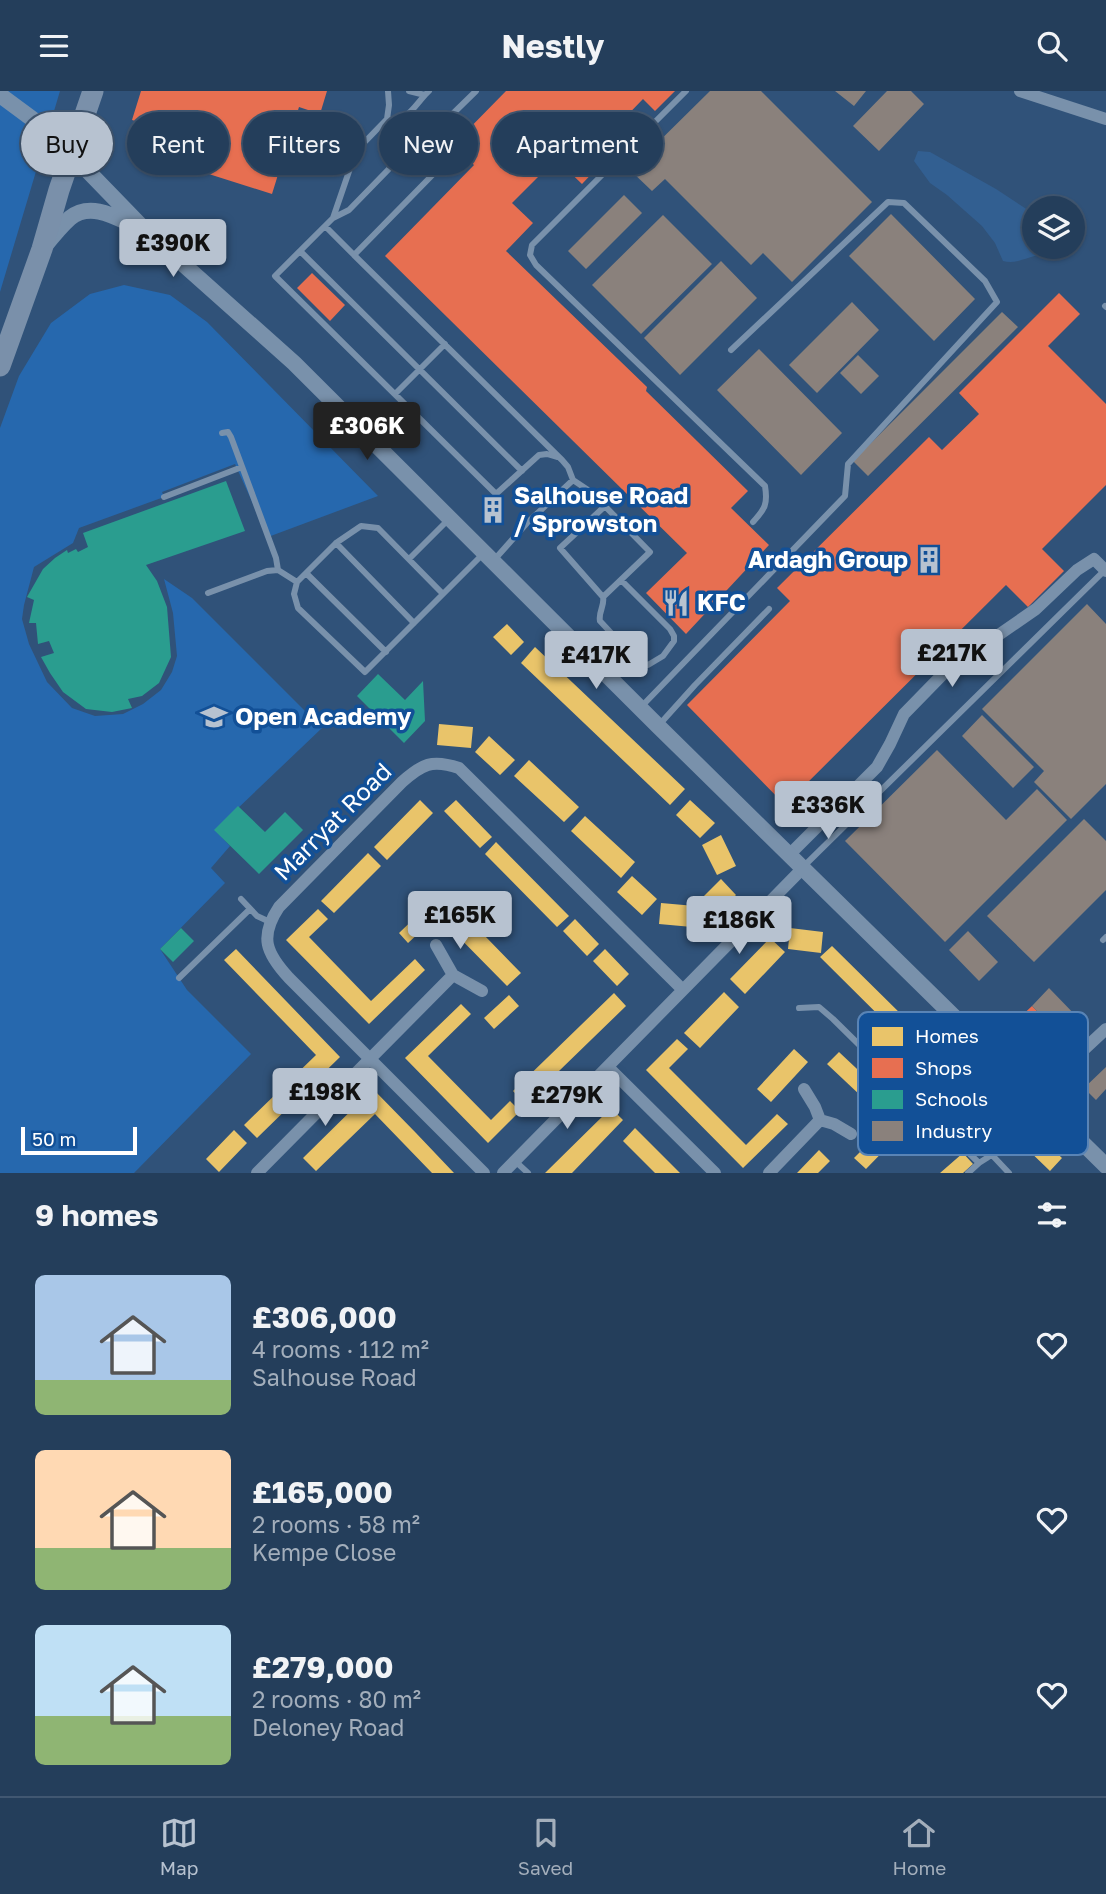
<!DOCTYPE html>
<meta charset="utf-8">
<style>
body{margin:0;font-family:"Golos Text",sans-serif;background:#304964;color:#f1f3f6;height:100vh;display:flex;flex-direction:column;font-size:26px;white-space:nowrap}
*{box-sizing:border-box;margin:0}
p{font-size:23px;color:#a3aebb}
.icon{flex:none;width:38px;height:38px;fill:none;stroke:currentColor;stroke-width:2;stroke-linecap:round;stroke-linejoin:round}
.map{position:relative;height:1082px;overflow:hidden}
.panel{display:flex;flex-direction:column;background:#243e5b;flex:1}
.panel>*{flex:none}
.guide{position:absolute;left:21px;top:21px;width:700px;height:63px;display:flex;gap:14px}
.controls{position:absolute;left:1022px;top:105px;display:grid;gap:14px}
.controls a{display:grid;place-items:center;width:63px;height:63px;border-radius:50%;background:#243e5b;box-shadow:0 2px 5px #0004,0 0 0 2px #415771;font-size:35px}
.scale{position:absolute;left:21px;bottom:18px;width:116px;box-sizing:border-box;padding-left:7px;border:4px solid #fff;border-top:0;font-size:19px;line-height:24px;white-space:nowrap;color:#fff;-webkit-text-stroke:5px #125097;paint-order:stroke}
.price{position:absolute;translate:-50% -60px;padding:0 16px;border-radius:7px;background:#b7c2d0;color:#111;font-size:23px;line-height:46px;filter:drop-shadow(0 2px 4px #0008)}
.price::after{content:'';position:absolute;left:50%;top:42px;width:21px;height:16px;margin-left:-10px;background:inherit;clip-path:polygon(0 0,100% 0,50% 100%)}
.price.active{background:#222;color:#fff}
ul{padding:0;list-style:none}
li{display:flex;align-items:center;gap:21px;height:175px;padding:0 35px}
li span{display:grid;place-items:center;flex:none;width:196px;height:140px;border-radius:10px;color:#555}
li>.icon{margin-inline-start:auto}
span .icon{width:84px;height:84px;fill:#fffc;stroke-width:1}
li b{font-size:30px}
h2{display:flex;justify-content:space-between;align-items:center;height:84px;padding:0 35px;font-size:30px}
.chip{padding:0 24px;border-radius:32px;background:#243e5b;box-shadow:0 2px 5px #0004,0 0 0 2px #415771;font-size:24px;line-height:63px}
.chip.active{background:#b7c2d0;color:#111}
header{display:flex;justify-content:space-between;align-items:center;height:91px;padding:0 35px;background:#243e5b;font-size:32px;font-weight:700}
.tab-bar{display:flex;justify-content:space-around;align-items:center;height:98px;border-top:2px solid #415771;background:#243e5b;font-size:19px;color:#a3aebb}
.tab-bar a{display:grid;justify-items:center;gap:4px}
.tab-bar .active{color:#b7c2d0}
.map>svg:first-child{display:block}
.green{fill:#2668ae}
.water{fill:#325f91}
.homes{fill:#e9c46a}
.shops{fill:#e76f51}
.schools{fill:#2a9d8f}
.industry{fill:#8a817c}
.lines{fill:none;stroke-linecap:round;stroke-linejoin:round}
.service{stroke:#7991ab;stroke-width:6}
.minor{stroke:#7991ab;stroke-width:12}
.tertiary{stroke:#7991ab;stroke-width:16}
.trunk{stroke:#7a90aa;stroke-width:21}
.labels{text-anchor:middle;stroke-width:7;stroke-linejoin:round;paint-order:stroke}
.poi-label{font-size:24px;font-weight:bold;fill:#fff;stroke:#125097;text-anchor:start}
.street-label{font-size:24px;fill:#fff;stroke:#125097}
.key{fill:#125097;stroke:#5984b6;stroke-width:2}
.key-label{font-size:19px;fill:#fff}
</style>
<header><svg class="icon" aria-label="menu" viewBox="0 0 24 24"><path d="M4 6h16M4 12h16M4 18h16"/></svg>Nestly<svg class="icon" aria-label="search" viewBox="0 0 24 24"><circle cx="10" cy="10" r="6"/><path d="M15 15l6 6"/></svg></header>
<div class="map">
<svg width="1106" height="1082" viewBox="0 0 1106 1082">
<rect width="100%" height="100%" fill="#305279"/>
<path class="green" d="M0,0H60L0,201Z
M124,194L170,204L207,231L378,405L268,446L235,373L162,401L164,406L79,437L73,452L34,476L24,514L22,528L29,553L47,591L72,617L95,625L123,623L143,613L161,599L172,581L177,565L173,522L164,488L192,507L322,637L215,739L230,755L211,777L225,792L160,858L187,899L251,963L134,1082H0V337L19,285L51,232L90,203Z"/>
<path class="water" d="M918,60L930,61L996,98L1034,123V156H1043L1041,164C1027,165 1017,174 1003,170L995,152L982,135L947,104L930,92L914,70Z"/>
<path class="homes" d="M507,533L524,551L511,564L493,546Z
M535,556L685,698L670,714L521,572Z
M439,633L473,636L471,657L437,654Z
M489,645L515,669L500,684L475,661Z
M529,669L579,716L564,731L514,685Z
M420,709L433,722L387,769L374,756Z
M456,709L492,746L480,757L444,720Z
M690,709L715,732L700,747L676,724Z
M585,725L635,771L621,787L571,740Z
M721,744L736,775L717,784L702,754Z
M496,751L569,825L557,836L485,763Z
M368,762L381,775L334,822L321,810Z
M632,785L657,808L642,824L617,801Z
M721,788L736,804L712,828L697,812Z
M451,810L521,882L507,895L437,824Z
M661,812L695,815L692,836L659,833Z
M318,818L328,828L309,846L371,910L415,868L425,879L369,933L286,849Z
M423,819L433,829L408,852L399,842Z
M575,828L599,853L587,865L563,840Z
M790,837L823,841L821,862L788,858Z
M770,847L785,861L745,903L730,888Z
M832,855L983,1004L971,1016L820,866Z
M236,858L340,966L257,1047L244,1034L316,964L224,869Z
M605,858L629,883L617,895L593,870Z
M724,901L739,916L700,957L684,942Z
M614,902L626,915L525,1013L513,1000Z
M509,904L519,915L494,938L484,927Z
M461,913L471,923L428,965L491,1029L510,1010L520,1020L488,1052L405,967Z
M677,948L688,958L669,977L746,1054L777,1023L788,1033L743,1077L646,979Z
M794,958L808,971L771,1011L757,998Z
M839,961L890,1009L878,1021L827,973Z
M373,998L416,1042L454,1082H432L375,1023L316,1080L303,1067Z
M611,1017L623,1029L572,1082H545Z
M891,1030L902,1041L866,1078L854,1067Z
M635,1037L680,1082H655L623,1050Z
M234,1039L247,1052L219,1081L206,1068Z
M1034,1041L1062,1067L1050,1080L1022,1053Z
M819,1059L830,1070L818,1082H797Z
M963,1062L973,1073L963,1082H940Z"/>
<path class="shops" d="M141,0H327L320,23L299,16L272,103L193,78L201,50L132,29Z
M506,0H675L655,20L643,8L609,43L619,54L582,93L556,68L512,112L533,132L506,160L647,296L646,300L748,400L731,417L769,454L686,543L646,502L687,462L385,165L474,74L453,54Z
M312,182L345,214L330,230L297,197Z
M1059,202L1080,223L1048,255L1106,313V394L1042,458L1064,480L1028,516L1006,494L785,714L687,614L790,510L777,497L929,346L942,359L979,323L959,302Z
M1032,915L1063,946L1052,957L1045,961L1037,959L1013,933Z"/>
<path class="schools" d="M226,390L245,440L146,474L157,490L167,516L171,566L159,592L142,605L128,608L132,617L112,621L86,618L63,601L50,582L41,566L54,562L49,550L38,553L36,532H29L34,509L27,506L43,478L55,467L67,459L68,462L76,458L78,461L88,456L83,442Z
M378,583L405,609L423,590L425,630L404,652L357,605Z
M238,715L265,741L285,721L303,739L259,783L214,739Z
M181,837L194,850L173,871L160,858Z"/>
<path class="industry" d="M710,0H761L872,111L792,191L763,162L751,174L665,88L652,100L630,79Z
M835,0H866L854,15Z
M887,0H911L924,13L879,60L853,35Z
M624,104L642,122L586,178L568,160Z
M891,123L975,208L934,250L849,165Z
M663,124L712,173L641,243L592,194Z
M721,170L757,207L680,284L644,247Z
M852,211L879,239L817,302L789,274Z
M1002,221L1018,236L868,385L853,370Z
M759,258L842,342L801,384L717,299Z
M858,264L879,285L861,303L840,282Z
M1087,513L1106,533V693L1071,728L1034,691L1044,680L982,618Z
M982,624L1034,676L1013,697L962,645Z
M937,659L1006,729L1037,698L1067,729L945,851L845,750Z
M1084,728L1106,750V799L1034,871L987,825Z
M968,840L998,871L979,890L949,859Z
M1049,897L1080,929L1063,946L1032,915Z
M1106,976V998L1096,1009L1084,997Z"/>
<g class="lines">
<path class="service" d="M409,0L425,4L429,0
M476,0L430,45L450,66L354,164L562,369L568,376L573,389L591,401L650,461L603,506L560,457L605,415
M686,0L532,154L530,164L536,174L765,395C768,413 765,418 753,431
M387,28L389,14L388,0
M333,127L349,119L421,45H430
M325,135L333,127L356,60L387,28C407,31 413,17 425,4
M300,160L522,380
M354,164L325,135L275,185L496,403L539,364L547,363L557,366
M1105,215L1106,216
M395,303L445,253
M222,342L228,341L231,346L276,467L278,479
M164,406L242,376
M336,452L414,532
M409,468L450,427
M495,468L527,432L573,389
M306,482L386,561
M208,502L267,480L278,479L297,491
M442,502L378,437L361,435L336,452L297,491L294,503L298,517L365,581L483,463
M603,506C605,515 598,521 600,530L639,572L648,574L663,565L674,550V545L670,538L621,489
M641,616L845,405L848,373L997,211L985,190L904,112L888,111L731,259
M659,634L695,594L769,518
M804,775L1105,479
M241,808L257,825L270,831
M1103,849L1106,846
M179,887L250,818
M799,917L819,916L833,928L979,1072L968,1082
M992,1064L1009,1082
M515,1070L528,1082
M979,1072C1003,1058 1023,1035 1041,1014"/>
<path class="minor" d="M1020,0L1106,28
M790,763L877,676L890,653L904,623L945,581L1036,518L1077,479L1094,468L1106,480
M436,854L453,884
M608,976L715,1082
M804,998L815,1016L820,1029
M1035,1004L1106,938
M257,1082L453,884L482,900
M484,1082L289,887C266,862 259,846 279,816L402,691C422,673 432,668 459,677L683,899
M503,1082L803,777
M769,1082L820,1029L834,1033L851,1043"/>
<path class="tertiary" d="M0,4L50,41L146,140L294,272L658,635L1106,1075
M44,156C52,146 61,135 70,127C91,110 117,127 137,136"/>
<path class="trunk" d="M0,275L42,158L59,99L93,0"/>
</g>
<defs>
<symbol id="building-bare" viewBox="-9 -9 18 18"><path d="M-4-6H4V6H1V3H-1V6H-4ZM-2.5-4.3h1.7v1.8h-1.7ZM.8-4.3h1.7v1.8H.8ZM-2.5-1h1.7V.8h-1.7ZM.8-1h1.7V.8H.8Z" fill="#b7c2d0" stroke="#125097" stroke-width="2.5" paint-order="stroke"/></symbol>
<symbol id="restaurant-bare" viewBox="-9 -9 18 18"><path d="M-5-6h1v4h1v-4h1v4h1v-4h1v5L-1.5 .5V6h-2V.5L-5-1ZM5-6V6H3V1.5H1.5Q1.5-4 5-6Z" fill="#b7c2d0" stroke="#125097" stroke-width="2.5" paint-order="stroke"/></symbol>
<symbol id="school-bare" viewBox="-9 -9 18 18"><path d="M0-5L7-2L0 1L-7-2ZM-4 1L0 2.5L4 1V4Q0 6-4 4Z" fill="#b7c2d0" stroke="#125097" stroke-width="2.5" paint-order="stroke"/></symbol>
</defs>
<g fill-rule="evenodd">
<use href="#building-bare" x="474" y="400" width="38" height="38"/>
<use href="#building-bare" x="910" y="450" width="38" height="38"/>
<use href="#restaurant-bare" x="657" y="493" width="38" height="38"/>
<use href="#school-bare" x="195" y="607" width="38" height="38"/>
</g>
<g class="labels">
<g class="poi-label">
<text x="514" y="413">Salhouse Road<tspan x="514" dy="28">/ Sprowston</tspan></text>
<text x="908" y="477" text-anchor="end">Ardagh Group</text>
<text x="697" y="520">KFC</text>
<text x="235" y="634">Open Academy</text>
</g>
<g class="street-label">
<text transform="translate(333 731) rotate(-45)" y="8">Marryat Road</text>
</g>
</g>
<rect x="858" y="921" width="230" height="143" rx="10" class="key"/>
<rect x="872" y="936" width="31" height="19" fill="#e9c46a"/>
<rect x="872" y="967" width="31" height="20" fill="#e76f51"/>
<rect x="872" y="999" width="31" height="19" fill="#2a9d8f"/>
<rect x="872" y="1030" width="31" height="20" fill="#8a817c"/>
<g class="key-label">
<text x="915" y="952">Homes</text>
<text x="915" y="984">Shops</text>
<text x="915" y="1015">Schools</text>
<text x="915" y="1047">Industry</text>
</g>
</svg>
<div class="controls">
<a><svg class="icon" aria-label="layers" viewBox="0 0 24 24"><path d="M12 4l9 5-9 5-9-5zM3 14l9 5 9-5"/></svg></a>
</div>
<div class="scale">50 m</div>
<b class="price" style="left:173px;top:188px">£390K</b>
<b class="price active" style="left:367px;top:371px">£306K</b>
<b class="price" style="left:952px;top:598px">£217K</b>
<b class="price" style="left:596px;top:600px">£417K</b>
<b class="price" style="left:828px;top:750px">£336K</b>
<b class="price" style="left:460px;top:860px">£165K</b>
<b class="price" style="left:739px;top:865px">£186K</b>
<b class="price" style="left:325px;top:1037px">£198K</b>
<b class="price" style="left:567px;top:1040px">£279K</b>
<div class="guide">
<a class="chip active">Buy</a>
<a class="chip">Rent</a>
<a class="chip">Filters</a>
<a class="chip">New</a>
<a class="chip">Apartment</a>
</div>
</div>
<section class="panel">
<h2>9 homes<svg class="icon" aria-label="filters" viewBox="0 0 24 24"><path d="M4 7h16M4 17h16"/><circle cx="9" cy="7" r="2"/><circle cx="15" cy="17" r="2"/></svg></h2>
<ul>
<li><span style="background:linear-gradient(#a9c7e8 75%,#8fb573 0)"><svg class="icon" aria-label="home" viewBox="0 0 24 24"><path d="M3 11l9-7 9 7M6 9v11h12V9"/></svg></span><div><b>£306,000</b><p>4 rooms · 112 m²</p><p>Salhouse Road</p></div><svg class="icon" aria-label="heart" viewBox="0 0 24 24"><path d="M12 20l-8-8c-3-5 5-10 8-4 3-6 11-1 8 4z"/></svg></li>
<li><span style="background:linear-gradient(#ffd9b3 70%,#8fb573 0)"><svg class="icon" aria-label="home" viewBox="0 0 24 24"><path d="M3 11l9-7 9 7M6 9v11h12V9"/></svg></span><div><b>£165,000</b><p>2 rooms · 58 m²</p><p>Kempe Close</p></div><svg class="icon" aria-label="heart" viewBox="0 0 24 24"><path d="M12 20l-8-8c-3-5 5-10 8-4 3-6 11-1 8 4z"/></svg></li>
<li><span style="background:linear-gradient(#bfe0f5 65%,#8fb573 0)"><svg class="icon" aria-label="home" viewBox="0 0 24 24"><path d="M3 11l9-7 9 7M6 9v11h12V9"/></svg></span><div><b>£279,000</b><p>2 rooms · 80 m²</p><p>Deloney Road</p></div><svg class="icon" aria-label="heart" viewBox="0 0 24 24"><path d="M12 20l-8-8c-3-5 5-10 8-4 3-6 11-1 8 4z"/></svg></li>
</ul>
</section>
<nav class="tab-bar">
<a class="active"><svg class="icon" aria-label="map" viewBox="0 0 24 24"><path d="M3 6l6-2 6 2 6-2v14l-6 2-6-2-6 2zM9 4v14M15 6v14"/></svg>Map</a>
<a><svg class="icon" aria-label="saved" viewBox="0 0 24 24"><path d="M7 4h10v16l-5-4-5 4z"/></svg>Saved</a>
<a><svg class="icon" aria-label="home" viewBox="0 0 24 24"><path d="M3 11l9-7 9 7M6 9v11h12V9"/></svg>Home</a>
</nav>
